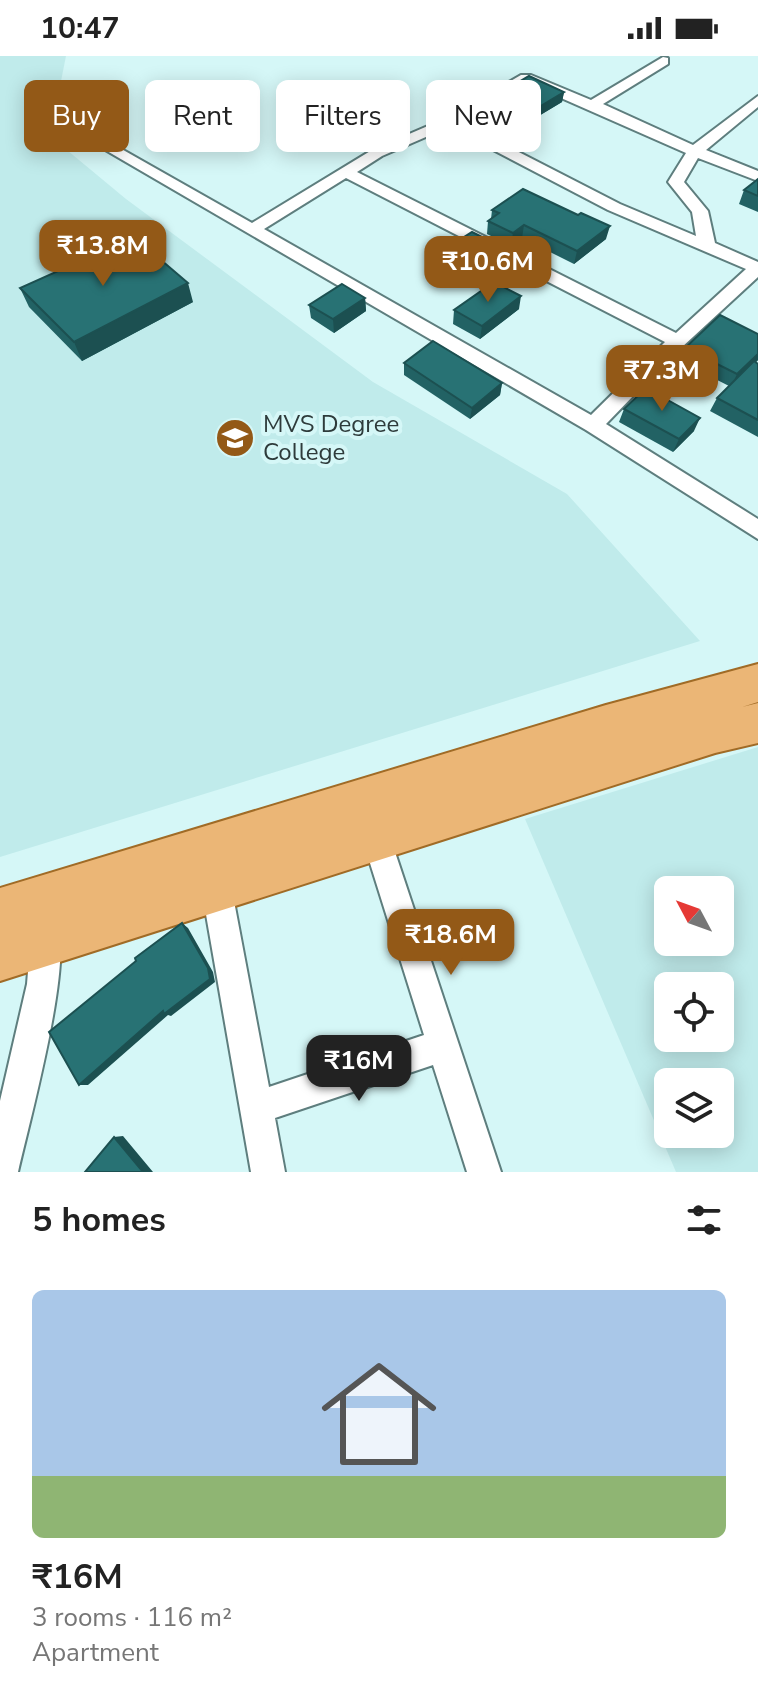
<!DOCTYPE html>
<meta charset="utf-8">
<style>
body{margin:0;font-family:"Nunito Sans",sans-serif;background:#f2f2f2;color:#222;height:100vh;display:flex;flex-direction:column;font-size:30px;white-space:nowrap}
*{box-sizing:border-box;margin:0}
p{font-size:26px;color:#767676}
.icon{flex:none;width:44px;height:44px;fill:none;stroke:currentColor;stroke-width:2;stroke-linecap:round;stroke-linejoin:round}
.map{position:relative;height:1116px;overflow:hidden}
.drawer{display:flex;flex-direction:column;background:#fff;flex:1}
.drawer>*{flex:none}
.guide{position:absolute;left:24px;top:24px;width:710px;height:72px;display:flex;gap:16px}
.needle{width:52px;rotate:311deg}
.buttons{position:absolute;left:654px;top:820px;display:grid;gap:16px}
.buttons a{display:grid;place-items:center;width:80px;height:80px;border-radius:12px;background:#fff;box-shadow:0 4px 20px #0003;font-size:40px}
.price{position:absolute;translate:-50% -68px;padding:0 18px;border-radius:16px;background:#935917;color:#fff;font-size:26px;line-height:52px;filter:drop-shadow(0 2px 4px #0008)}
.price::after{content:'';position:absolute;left:50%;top:48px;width:24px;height:18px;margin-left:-12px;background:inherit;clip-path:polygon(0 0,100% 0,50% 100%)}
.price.current{background:#222;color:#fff}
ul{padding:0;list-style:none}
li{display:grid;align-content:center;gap:16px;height:424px;padding:0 32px}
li+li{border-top:2px solid #e0e0e0}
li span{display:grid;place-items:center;height:248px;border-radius:12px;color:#555}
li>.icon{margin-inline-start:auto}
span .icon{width:144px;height:144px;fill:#fffc;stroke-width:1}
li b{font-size:34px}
h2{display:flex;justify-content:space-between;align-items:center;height:96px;padding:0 32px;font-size:34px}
.chip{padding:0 28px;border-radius:12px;background:#fff;box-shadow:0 4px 20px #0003;font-size:28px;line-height:72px}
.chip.current{background:#935917;color:#fff}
.status{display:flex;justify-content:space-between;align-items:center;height:56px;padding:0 40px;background:#fff;direction:ltr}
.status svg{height:22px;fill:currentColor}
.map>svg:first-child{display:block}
.built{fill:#c0ebeb;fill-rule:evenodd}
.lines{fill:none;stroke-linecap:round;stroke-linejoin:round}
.minor-casing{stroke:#5e7e7e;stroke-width:4}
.primary-casing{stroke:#a06b26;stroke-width:4}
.minor{fill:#fff;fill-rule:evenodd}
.primary{fill:#ebb676;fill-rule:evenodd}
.wall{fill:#226264}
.shaded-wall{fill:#1c5051}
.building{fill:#287274;stroke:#1c5051;stroke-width:2}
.labels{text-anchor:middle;stroke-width:8;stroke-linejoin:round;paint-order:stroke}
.poi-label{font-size:24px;fill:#2e3b3b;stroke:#d5f7f7;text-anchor:start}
</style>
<div class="status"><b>10:47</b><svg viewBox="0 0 49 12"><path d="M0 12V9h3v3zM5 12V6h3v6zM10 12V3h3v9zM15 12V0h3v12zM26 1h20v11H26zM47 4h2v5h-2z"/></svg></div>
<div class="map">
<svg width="758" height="1116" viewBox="0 0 758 1116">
<rect width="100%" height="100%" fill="#d5f7f7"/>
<path class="built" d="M0,0H66L50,80L126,143L373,326L567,438L700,585L0,801Z
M758,691V1116H676L525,763ZM668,834H720V886H668ZM668,930H720V982H668ZM668,1026H720V1078H668Z"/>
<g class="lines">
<defs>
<path id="minor" d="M663,1L668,2V8L603,48L693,89L758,40V51L706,94L758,115V125L698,102L684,126L708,155L715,187L758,206V221L668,304L606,368L758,463V483L586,374L83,81L85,78H95L252,167L372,94L444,63L521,19H531L591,44ZM527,27L686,97L668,126L692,156L696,180L620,148L460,66ZM449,71L608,154L746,213L676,277L357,116L382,100ZM346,122L665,286L591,359L264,173Z
M373,758L383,762L387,772L501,1116H467L433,1009L275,1062L285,1116H251L200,824L205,814L215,809L225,814L230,824L269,1031L424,979L359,772L363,762Z
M46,864L57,868C73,907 29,1067 18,1116H0V1045L27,928L31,879L35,868Z"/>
<path id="primary" d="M758,608V646L742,651L758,647V687L715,697L0,925V832L606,649Z"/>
</defs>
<use href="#minor" class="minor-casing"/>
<use href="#primary" class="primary-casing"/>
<use href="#minor" class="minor"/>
<use href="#primary" class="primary"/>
</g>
<path class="wall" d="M502,36H564L562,46L537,61L501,46Z
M758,123V156L739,148L744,134Z
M492,154L606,183L574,208L522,182L511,190L487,178L488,165L491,163Z
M496,188L494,202L468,221L443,208L444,194Z
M20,232L193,246L82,305L29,251Z
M365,242L366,255L334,277L311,262L309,249Z
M519,253L480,283L453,268L454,254Z
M758,278V304L756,306L758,308V381L710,355L717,342L729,330L680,305L685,292Z
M404,307L502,327L500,339L470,363L404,319Z
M624,353L694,375L673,396L619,366Z"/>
<path class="shaded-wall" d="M564,36L562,46L537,61L539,51Z
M524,169L522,182L511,190L513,177Z
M610,170L606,183L574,208L577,195Z
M496,188L494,202L468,221L469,207Z
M188,227L193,246L82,305L74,286Z
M521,240L519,253L480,283L482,270Z
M365,242L366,255L334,277L333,263Z
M758,298V304L731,331L737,318Z
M502,327L500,339L470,363L472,352Z
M700,362L694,375L673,396L679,383Z
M182,867L188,872L213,916L215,926L171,960L168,959L88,1029H79Z
M123,1080L153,1116H143L114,1081Z"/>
<path class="building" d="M529,20L564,36L539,51L502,36Z
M758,123V140L744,134Z
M523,133L578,159L581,157L610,170L577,195L524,169L513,177L488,165L499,157L492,154Z
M472,176L496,188L469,207L444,194Z
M134,181L188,227L74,286L20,232Z
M494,226L521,240L482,270L454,254Z
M342,228L365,242L333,263L309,249Z
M720,259L758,278V298L737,318L685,292Z
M433,285L502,327L472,352L404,307Z
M754,305L758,308V364L717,342Z
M646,332L700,362L679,383L624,353Z
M182,867L208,912L210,923L164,958L163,955L79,1029L49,976L136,905L135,902Z
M114,1081L143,1116H85Z"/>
<defs>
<symbol id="university-disc" viewBox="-11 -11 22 22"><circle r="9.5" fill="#935917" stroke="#d5f7f7"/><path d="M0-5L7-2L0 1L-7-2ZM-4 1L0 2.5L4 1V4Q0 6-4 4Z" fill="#fff"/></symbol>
</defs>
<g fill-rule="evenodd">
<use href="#university-disc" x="213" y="360" width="44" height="44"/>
</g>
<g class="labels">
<g class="poi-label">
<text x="263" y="376">MVS Degree<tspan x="263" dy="28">College</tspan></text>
</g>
</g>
</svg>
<div class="buttons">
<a><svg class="needle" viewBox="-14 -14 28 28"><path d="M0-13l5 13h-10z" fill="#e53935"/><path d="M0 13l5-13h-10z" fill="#767676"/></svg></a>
<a><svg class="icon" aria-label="locate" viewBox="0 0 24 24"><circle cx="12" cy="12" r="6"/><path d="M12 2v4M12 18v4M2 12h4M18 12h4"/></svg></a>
<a><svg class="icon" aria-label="layers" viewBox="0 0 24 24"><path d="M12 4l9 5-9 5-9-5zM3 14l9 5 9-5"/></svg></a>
</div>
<b class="price" style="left:103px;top:232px">₹13.8M</b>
<b class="price" style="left:488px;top:248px">₹10.6M</b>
<b class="price" style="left:662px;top:357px">₹7.3M</b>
<b class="price" style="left:451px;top:921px">₹18.6M</b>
<b class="price current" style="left:359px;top:1047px">₹16M</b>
<div class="guide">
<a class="chip current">Buy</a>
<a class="chip">Rent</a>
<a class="chip">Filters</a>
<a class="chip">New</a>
</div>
</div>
<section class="drawer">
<h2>5 homes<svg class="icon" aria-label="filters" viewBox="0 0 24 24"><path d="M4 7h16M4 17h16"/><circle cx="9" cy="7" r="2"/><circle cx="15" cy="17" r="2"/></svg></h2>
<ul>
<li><span style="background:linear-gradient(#a9c7e8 75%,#8fb573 0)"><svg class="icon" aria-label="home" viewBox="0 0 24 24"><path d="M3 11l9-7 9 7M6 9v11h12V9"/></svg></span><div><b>₹16M</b><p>3 rooms · 116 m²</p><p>Apartment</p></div></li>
</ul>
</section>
